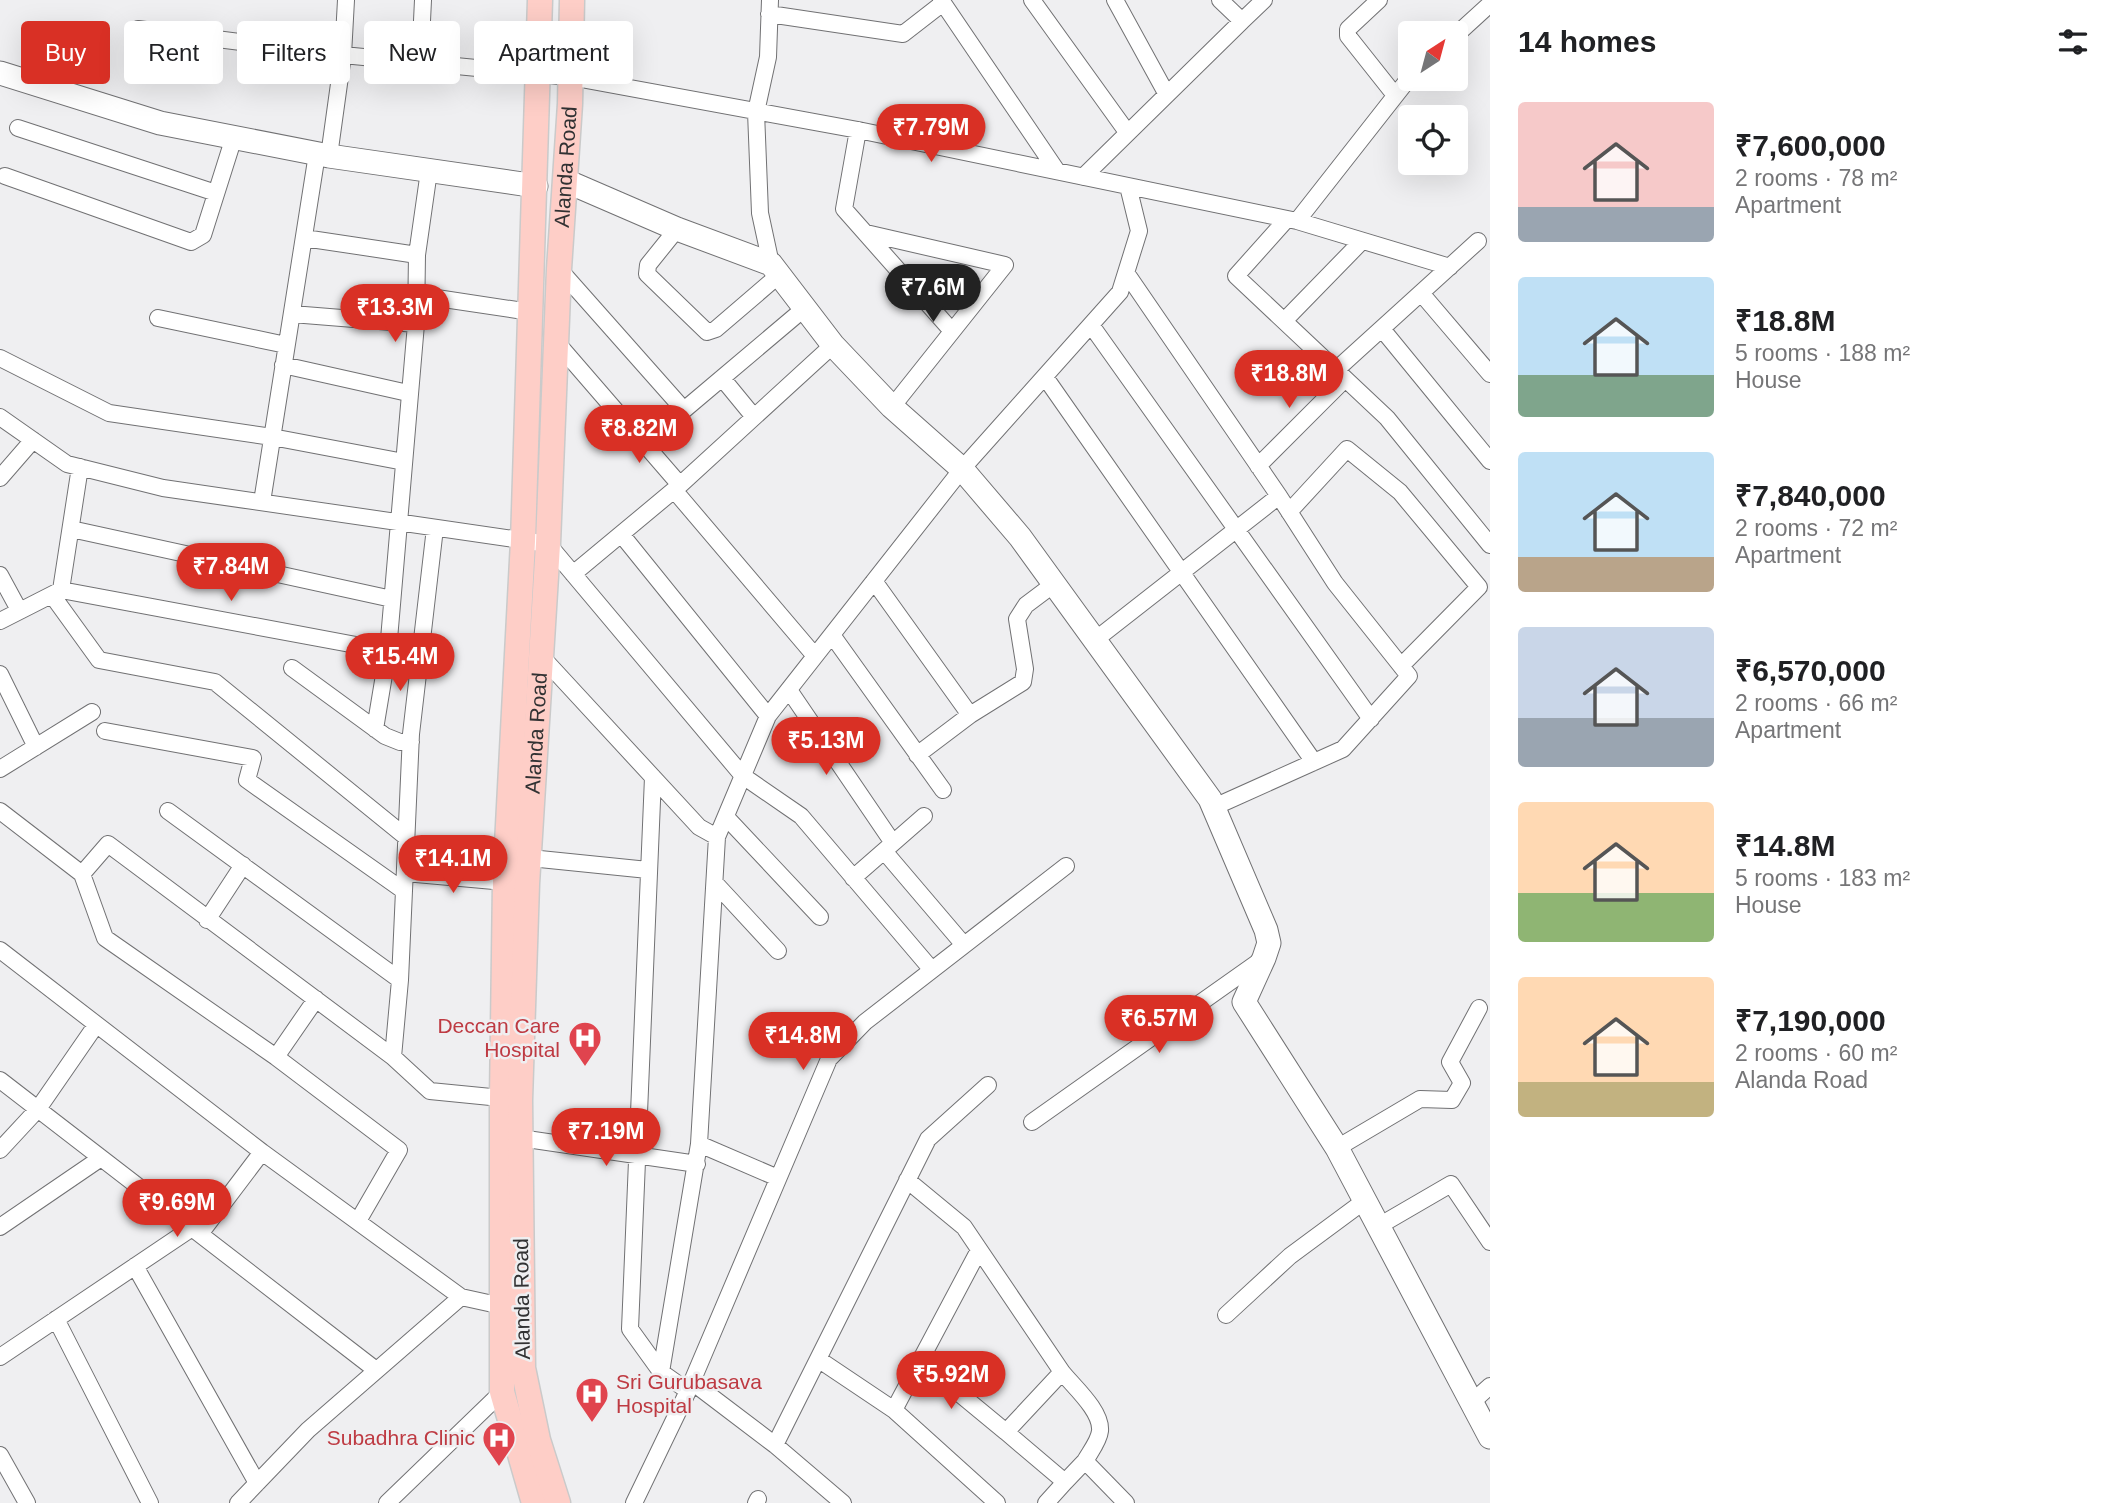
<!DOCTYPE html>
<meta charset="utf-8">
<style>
body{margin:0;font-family:Arial,sans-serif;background:#f6f6f6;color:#202124;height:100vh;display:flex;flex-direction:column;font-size:26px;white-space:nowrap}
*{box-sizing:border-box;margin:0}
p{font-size:23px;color:#757577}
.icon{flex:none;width:38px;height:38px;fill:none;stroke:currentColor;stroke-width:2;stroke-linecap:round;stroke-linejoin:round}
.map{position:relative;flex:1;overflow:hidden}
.sheet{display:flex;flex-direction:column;background:#fff;width:630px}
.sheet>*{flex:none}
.guide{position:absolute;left:21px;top:21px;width:665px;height:63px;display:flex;gap:14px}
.needle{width:46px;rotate:36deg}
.fabs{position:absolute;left:1398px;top:21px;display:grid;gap:14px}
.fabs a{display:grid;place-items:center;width:70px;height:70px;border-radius:7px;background:#fff;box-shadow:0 7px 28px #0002;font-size:35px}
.price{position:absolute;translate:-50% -60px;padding:0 16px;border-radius:24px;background:#d93025;color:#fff;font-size:23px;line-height:46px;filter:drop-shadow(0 2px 4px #0008)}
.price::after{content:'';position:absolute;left:50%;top:42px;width:21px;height:16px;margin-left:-10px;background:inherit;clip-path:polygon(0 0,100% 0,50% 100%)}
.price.on{background:#222;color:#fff}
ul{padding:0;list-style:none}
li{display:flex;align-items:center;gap:21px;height:175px;padding:0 28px}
li span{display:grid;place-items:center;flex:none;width:196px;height:140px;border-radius:7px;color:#555}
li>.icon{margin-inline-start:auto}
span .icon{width:84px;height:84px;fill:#fffc;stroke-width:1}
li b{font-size:30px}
h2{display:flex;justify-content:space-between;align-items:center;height:84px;padding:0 28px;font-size:30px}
.pill{padding:0 24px;border-radius:7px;background:#fff;box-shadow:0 7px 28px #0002;font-size:24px;line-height:63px}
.pill.on{background:#d93025;color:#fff}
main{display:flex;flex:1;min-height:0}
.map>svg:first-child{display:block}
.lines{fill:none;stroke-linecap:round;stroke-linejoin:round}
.street-casing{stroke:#717173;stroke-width:18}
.secondary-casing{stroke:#717173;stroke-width:25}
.primary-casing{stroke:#cacaca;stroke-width:27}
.street{stroke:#fff;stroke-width:16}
.secondary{stroke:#fff;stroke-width:23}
.primary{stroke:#fecec7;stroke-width:24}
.labels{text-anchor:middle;stroke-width:5;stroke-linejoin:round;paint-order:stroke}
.street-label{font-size:21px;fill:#323233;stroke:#efeff1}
.health-label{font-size:21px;fill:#be3a42;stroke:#efeff1;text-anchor:end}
</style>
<main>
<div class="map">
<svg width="1490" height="1503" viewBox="0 0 1490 1503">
<rect width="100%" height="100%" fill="#efeff1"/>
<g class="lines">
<defs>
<path id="street" d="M770,0L768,57L756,112L760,213L771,264
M941,0L1057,171
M1032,0L1127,132
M1115,0L1166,93
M1379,0L1348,29V36L1394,94
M769,14L903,34L943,3
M1242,21L1264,0
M138,29L343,55L570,77L858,130L1297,221L1450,267
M1456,35L1490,4
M420,62L423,0
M18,128L216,193
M858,130L844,209L951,330
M329,156L343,55L346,0
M5,176L191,242L203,235L234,137
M1083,177L1242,21L1220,0
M1287,219L1236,276L1387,418L1490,545
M1297,221L1410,77
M677,229L648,265L647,274L707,332L716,329L779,275
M866,233L1005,265L892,407
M304,238L417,255
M559,269L684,410L806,307
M1127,274L1279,496
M1421,293L1490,374
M417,295L530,312
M292,314L416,324
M158,318L286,345
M1284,321L1362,241
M1091,325L1371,719
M1382,329L1490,461
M558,344L680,485L573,574
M0,358L109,413L272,437L404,462
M283,365L408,393
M1336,370L1478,241
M1045,377L1314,762
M722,378L754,417
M0,417L67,464L163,488L548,544L743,776L801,816L932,970
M1258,466L1345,379
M0,478L33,440
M680,485L833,345
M674,490L815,656
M262,502L317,154
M1289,512L1347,449L1400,492L1479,587L1401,666
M435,528L411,734L400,980L393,1057L430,1091L511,1099
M71,529L392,599
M621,534L768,716
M0,575L19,610
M874,581L970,715L917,755
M61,590L80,467
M52,595L99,660L215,682L406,837
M0,621L61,590L388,651L416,324L417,255L429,171
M832,635L943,790
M1095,640L1279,496L1335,583L1409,676L1343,749L1214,807
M542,657L699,827L717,837
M292,668L385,736L400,742H411
M0,674L36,747
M789,690L893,843
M970,715L1023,682L1025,669L1017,619L1026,605L1054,584
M375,729L388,651
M105,731L253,758L247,780L404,891
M0,769L92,712
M653,777L630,1329L661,1372
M0,811L82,874L108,844L393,1057
M168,811L400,980
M726,817L820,917
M884,851L964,945
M530,858L648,870
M405,873L505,882
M82,874L105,938L276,1057L399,1150L358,1221
M853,878L924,816
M715,883L778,951
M207,920L243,865
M0,950L262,1152L461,1297L502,1306L509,1311
M276,1057L316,999
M0,1080L376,1370
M1032,1122L1261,960
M520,1138L697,1164
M699,1144L778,1178
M1337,1148L1420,1099L1452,1100L1462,1083L1450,1062L1479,1008
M0,1150L38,1109L96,1025
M907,1180L964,1227L1062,1372L1006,1432L1065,1482L1085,1461L1126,1503
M0,1227L101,1158
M1377,1227L1451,1184L1490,1242
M200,1234L262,1152
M979,1250L894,1410L997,1503
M135,1266L257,1483
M1226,1315L1290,1256L1363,1202
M56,1319L150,1503
M0,1357L192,1228
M818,1359L894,1410
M920,1361L1006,1432
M1062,1372C1073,1386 1102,1411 1100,1431C1099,1441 1090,1452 1085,1461
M692,1382L775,1445L928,1139L988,1085
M688,1391L829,1059L865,1022L1066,866
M1470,1404L1490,1386
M775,1445L843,1503
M0,1455L27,1503
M238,1503L308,1430L461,1297
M387,1503L502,1392
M634,1503L688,1391L661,1372L699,1144L717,837L768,716L962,469L1120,292L1139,231L1128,186
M756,1503L758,1499
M1046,1503L1065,1482"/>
<path id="secondary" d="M0,73L160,123L329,156L536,186
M566,181L677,229L771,264L833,345L892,407L962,469L1020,537L1210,799L1266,930L1269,943L1264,958L1244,1002L1337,1148L1490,1437"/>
<g id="primary">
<path d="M534,1503L502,1392V1098L505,882L523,541L540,0"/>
<path id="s1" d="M558,1503L538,1440L523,1368L520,1100L527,884L548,544L559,269L570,104L572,0"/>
</g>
</defs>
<use href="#street" class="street-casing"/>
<use href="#secondary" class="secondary-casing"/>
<use href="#primary" class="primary-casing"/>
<use href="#street" class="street"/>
<use href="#secondary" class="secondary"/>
<use href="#primary" class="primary"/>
</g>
<defs>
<symbol id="hospital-pin" viewBox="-11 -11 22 30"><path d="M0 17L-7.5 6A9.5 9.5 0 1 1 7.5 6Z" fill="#e0444e" stroke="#efeff1"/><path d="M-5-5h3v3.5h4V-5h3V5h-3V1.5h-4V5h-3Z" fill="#fff"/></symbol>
</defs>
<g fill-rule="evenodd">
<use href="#hospital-pin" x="566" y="1019" width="38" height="52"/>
<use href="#hospital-pin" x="573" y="1375" width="38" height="52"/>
<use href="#hospital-pin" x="480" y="1419" width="38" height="52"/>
</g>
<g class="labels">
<g class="street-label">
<text dy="7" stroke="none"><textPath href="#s1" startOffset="1342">Alanda Road</textPath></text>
<text dy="7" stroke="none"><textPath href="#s1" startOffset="775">Alanda Road</textPath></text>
<text transform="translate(522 1299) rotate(-91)" y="7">Alanda Road</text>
</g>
<g class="health-label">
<text x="560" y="1033">Deccan Care<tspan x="560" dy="24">Hospital</tspan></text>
<text x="616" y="1389" text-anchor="start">Sri Gurubasava<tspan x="616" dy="24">Hospital</tspan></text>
<text x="475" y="1445">Subadhra Clinic</text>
</g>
</g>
</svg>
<div class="fabs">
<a><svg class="needle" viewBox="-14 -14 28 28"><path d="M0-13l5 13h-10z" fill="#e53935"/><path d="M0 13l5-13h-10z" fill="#757577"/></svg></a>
<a><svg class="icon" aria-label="locate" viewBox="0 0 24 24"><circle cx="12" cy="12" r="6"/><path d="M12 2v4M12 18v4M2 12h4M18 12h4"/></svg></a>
</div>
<b class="price" style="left:931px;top:164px">₹7.79M</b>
<b class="price on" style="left:933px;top:324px">₹7.6M</b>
<b class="price" style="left:395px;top:344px">₹13.3M</b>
<b class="price" style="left:1289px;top:410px">₹18.8M</b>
<b class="price" style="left:639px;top:465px">₹8.82M</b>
<b class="price" style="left:231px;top:603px">₹7.84M</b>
<b class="price" style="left:400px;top:693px">₹15.4M</b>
<b class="price" style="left:826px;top:777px">₹5.13M</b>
<b class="price" style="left:453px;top:895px">₹14.1M</b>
<b class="price" style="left:1159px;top:1055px">₹6.57M</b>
<b class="price" style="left:803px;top:1072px">₹14.8M</b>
<b class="price" style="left:606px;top:1168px">₹7.19M</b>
<b class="price" style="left:177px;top:1239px">₹9.69M</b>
<b class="price" style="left:951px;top:1411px">₹5.92M</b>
<div class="guide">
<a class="pill on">Buy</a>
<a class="pill">Rent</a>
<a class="pill">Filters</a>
<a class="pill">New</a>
<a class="pill">Apartment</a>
</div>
</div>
<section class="sheet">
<h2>14 homes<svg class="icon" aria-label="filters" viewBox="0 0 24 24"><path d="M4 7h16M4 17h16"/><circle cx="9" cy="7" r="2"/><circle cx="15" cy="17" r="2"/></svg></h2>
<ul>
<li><span style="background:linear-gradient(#f6c9c9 75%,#9aa5b1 0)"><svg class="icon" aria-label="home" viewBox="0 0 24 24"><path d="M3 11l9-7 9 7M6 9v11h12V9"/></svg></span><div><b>₹7,600,000</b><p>2 rooms · 78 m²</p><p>Apartment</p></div></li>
<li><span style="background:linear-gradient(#bfe0f5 70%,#7fa58c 0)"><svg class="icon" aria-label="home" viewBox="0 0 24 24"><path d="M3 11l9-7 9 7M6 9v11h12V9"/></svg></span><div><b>₹18.8M</b><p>5 rooms · 188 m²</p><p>House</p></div></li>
<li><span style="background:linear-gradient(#bfe0f5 75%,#b9a48a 0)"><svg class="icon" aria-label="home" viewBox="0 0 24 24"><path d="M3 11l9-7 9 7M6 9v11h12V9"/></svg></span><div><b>₹7,840,000</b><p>2 rooms · 72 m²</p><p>Apartment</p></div></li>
<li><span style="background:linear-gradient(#c9d6e8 65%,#9aa5b1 0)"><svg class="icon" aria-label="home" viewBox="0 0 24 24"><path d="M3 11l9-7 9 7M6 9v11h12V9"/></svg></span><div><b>₹6,570,000</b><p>2 rooms · 66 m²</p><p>Apartment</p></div></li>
<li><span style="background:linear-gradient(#ffd9b3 65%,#8fb573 0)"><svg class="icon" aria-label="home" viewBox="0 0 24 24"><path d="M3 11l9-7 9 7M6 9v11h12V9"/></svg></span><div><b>₹14.8M</b><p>5 rooms · 183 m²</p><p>House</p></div></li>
<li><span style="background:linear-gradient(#ffd9b3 75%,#c2b280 0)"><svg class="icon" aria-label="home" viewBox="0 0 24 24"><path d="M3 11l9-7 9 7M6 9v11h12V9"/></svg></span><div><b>₹7,190,000</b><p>2 rooms · 60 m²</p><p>Alanda Road</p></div></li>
</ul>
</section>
</main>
